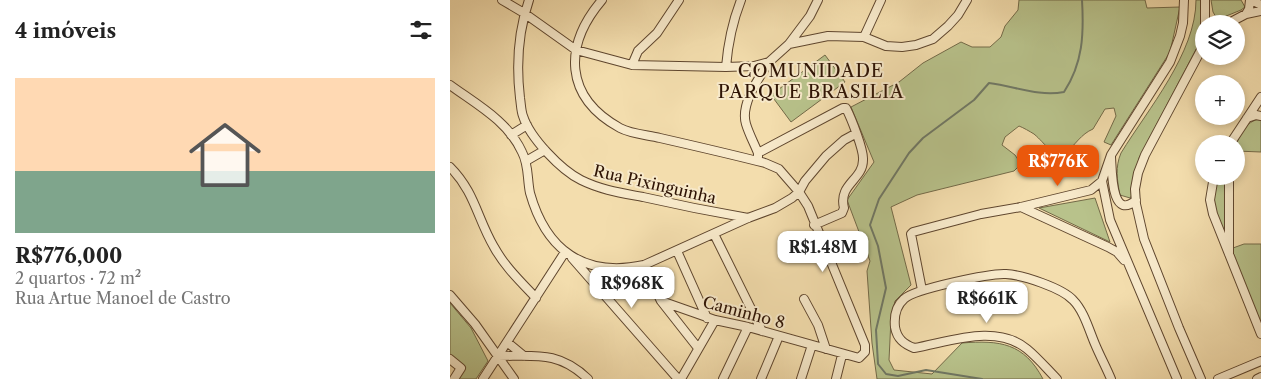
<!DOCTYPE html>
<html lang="pt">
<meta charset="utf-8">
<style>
body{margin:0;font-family:"Libre Caslon Text",serif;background:#f2f2f2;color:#222;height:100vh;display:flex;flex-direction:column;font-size:19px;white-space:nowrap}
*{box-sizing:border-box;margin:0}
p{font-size:16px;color:#767676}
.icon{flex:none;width:28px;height:28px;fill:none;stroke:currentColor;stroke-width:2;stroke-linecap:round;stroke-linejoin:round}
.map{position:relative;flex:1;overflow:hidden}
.side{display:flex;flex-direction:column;background:#fff;width:450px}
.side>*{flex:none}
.fabs{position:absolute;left:745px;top:15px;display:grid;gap:10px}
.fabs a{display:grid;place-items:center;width:50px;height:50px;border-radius:50%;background:#fff;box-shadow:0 2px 8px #0003;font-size:25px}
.price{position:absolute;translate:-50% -42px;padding:0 11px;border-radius:10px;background:#fff;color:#222;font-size:16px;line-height:32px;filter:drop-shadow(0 1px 2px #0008)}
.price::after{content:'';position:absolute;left:50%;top:30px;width:15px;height:11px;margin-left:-8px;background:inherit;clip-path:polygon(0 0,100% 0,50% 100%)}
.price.selected{background:#ea580c;color:#fff}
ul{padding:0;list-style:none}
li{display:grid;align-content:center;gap:10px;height:265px;padding:0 15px}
li span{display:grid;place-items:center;height:155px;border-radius:0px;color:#555}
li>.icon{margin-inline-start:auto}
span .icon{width:90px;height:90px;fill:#fffc;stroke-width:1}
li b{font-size:21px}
h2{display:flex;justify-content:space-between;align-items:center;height:60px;padding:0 15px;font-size:21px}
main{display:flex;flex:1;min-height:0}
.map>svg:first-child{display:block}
.green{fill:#b8c28b;stroke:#736a48}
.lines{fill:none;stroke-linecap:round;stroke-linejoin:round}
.stream{stroke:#707865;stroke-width:2}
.minor-casing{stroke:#5f462e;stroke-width:10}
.minor{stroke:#f7e9ca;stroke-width:8}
.labels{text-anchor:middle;stroke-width:4;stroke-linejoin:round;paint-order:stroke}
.street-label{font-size:16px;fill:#2e1304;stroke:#f7e9ca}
.neighbourhood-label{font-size:18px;letter-spacing:1px;fill:#2e1304;stroke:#f7e9ca}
</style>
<main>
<section class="side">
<h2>4 imóveis<svg class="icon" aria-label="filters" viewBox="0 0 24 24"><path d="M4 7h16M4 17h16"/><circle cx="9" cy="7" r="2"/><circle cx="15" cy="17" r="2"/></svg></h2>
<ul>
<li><span style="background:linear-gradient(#ffd9b3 60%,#7fa58c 0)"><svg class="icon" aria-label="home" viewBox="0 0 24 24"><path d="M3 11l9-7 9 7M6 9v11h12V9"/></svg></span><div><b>R$776,000</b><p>2 quartos · 72 m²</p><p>Rua Artue Manoel de Castro</p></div></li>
</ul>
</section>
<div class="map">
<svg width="811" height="379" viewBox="0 0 811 379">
<rect width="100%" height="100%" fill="#f3ddad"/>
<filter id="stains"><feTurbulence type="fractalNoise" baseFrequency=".004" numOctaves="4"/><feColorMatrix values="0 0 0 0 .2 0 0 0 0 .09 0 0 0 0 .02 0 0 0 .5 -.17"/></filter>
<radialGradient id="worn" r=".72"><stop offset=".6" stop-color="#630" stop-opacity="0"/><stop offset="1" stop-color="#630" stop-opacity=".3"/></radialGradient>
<path class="green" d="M569,0H695L697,8L730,7L720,52L661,145L654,142L666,116L664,108L655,109L643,129C631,134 625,145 615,154C596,151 597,145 584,134C579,131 574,128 569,126L555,137L552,145L565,155L571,164L564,171L467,195L441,207L461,285L445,301L441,319L439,360L444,370L482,374L512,343C550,340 574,343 593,379H427L422,343L417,271L420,261L397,200L424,162L401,107L449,82L473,63L511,42L522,47H540L551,37L555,26L568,10Z
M746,0H751L753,36L689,158L682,195L680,198L670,195C667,180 665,167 671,153C698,109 746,53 746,0Z
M761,0H791L795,7L791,10L769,19L766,17L763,12Z
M375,55L395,82L341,122L321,95Z
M811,119V152L786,151C786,137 796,120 811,119Z
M768,176H779L778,227L772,229L762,202Z
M645,198L660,242L589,208Z
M794,244H811V324L780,255L783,248Z
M0,303L21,328L38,361L26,379H7L15,367L0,356Z"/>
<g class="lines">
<path class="stream" d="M532,379L476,370L448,376L436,374L428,364L426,330L436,288L428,246L420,225L429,199L459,153L473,138L524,100L539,83C565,86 588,97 614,92C633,63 634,34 632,0"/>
<defs>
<path id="minor" d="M52,0L74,13L126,50L182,65L276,67L304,66L319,62L339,44L378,36L414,37L436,46L452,47L466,45L483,39L498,26L508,15L517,0
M79,0C68,32 66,64 70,98C71,104 71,111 73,116C80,138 111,170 131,180C151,190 172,193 193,197C228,205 263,212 298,218
M152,0C113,46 114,97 170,128C181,134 198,135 210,138C245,146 280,154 315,163L329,169L349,192L358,206L415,345V352L409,358L298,327L265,320L211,301L194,265
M801,0L811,5
M796,14L799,9L800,0
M755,24V0
M777,24L796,14L811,11
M414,37L431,0
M339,44L360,16L368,0
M182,65L188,51L207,33L229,0
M276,67C278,43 282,23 291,0
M0,85C26,104 58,121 72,152C79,165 77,179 80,193C96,250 134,278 194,265L298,218L325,208L342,198L349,192L355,181L376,156L394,140L405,134
M797,118L806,115L811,116
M61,135L77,125
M780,144L811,97
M308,153L393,108H396C401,118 414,150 413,160C413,180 388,184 394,208L392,213L364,225
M308,157V153C304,143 299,134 296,124C290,104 309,78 319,62
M661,157C662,170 661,222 686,200
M76,161L95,150
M0,167C25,192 27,218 44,247C55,267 71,282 86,298
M764,176L760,200L763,214L811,334
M571,207L658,247L667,252L674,260
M264,234L312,331
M227,251L257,318
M779,254V176
M122,258L228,379
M472,290L461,234L463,232L531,214L571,207L641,190L652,181
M0,295L25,324L64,379
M354,299L368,325L376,349
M211,301L248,348
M57,342L74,356
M48,356C86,356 109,351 138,379
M0,359L11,368L4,379
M33,379L115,252
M231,379L265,320
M273,379L298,327
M311,379L329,336
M351,379L362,345
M386,379L392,355
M607,379C597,369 588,358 577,349C546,323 499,342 464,348C454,344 447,339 445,327C444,317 446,306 454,299C464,289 541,273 556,274C573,275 612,288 623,300C634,311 639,330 645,344C650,356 656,367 661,379
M727,379L660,220L652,181L661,155L720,62L730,36L733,23L734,0
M751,379L729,328L694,239L686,204L685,189L688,173L695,155L751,50L754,32
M768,379L811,361
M807,379L811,377"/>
</defs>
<use href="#minor" class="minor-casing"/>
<use href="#minor" class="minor"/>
</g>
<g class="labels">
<g class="street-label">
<text transform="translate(205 184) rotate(13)" y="6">Rua Pixinguinha</text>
<text transform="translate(294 312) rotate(15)" y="6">Caminho 8</text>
</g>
<g class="neighbourhood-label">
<text x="361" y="77">COMUNIDADE<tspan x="361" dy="21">PARQUE BRASILIA</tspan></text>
</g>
</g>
<rect width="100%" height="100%" filter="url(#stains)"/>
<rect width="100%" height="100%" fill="url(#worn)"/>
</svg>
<div class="fabs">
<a><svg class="icon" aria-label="layers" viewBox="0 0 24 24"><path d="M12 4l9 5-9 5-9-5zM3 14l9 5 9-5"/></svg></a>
<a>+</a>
<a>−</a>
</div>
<b class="price selected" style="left:608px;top:187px">R$776K</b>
<b class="price" style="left:373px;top:273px">R$1.48M</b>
<b class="price" style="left:182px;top:309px">R$968K</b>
<b class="price" style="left:537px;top:324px">R$661K</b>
</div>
</main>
